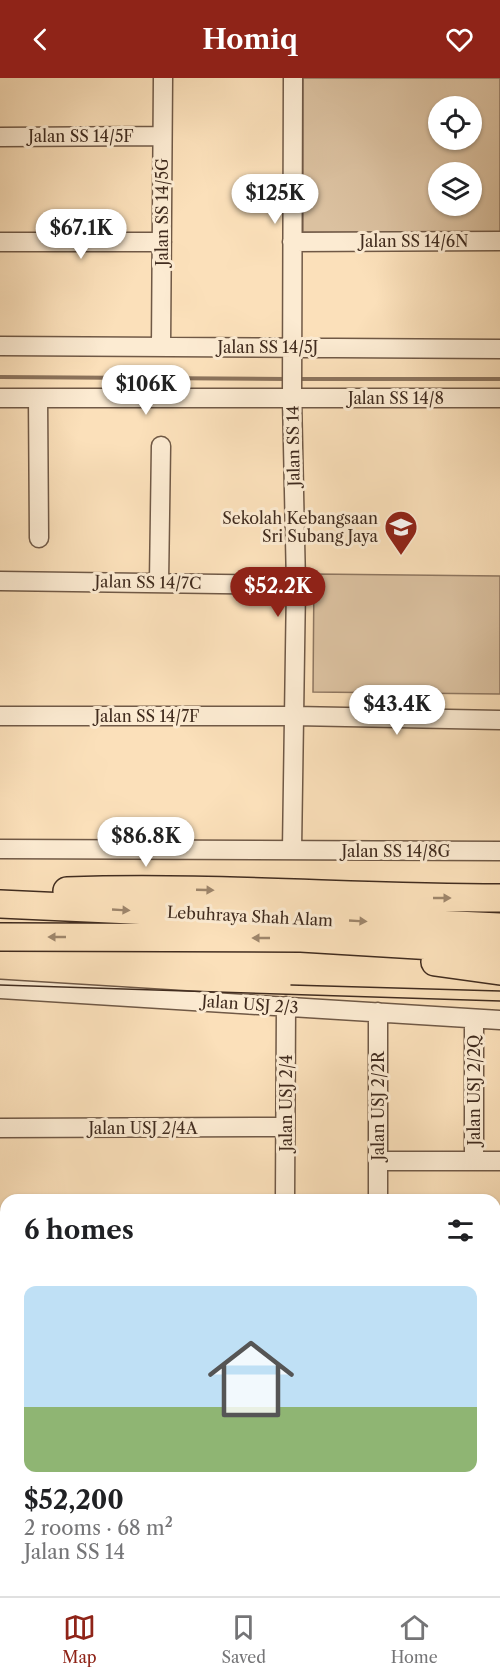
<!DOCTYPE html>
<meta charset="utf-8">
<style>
body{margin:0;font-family:"Libre Caslon Text",serif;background:#f6f6f6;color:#202124;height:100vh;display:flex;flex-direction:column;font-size:22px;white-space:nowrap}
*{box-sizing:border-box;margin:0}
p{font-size:20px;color:#757577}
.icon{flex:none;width:33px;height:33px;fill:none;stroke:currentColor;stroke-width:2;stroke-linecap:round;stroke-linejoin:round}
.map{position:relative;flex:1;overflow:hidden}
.side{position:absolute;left:0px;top:1116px;width:501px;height:402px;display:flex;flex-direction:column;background:#fff;border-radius:18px 18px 0 0;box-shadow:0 2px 4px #0004}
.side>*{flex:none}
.fabs{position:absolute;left:428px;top:18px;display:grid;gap:12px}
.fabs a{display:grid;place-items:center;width:54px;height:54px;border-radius:50%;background:#fff;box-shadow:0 2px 4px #0004;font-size:30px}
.price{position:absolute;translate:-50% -51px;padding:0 14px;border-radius:21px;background:#fff;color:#222;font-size:20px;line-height:39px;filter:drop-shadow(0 2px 3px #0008)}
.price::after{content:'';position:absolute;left:50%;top:36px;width:18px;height:14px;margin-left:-9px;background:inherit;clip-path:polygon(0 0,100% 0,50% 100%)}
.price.current{background:#8f2418;color:#fff}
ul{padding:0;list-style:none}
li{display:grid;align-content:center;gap:12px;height:318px;padding:0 24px}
li span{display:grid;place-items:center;height:186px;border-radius:12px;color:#555}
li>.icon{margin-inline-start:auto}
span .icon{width:108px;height:108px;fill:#fffc;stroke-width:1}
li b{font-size:26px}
h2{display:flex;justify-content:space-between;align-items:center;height:72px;padding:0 24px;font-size:26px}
header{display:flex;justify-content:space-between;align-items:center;height:78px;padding:0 24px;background:#8f2418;color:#fff;font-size:27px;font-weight:700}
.menu{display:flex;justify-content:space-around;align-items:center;height:84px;border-top:2px solid #e0e0e0;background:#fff;font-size:16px;color:#757577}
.menu a{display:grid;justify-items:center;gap:3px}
.menu .current{color:#8f2418}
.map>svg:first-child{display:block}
.green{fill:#dbc1a0;stroke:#8e7660;stroke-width:1.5;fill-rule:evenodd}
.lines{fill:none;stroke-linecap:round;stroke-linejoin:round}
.stream{stroke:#8b735c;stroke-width:4}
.minor-casing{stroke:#705946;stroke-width:21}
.highway-casing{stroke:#412c1f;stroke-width:30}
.minor{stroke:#fcebd2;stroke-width:18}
.highway{stroke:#fbe0ba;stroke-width:27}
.tram{stroke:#412c1f;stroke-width:1.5}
.oneway{fill:#9e866c}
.labels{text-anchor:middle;stroke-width:6;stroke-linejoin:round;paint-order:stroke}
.street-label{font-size:16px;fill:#412c1f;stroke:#fcebd2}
.poi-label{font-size:16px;fill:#412c1f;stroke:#fcebd2;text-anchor:end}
</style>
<header><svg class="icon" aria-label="back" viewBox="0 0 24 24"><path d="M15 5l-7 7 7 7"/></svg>Homiq<svg class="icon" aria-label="heart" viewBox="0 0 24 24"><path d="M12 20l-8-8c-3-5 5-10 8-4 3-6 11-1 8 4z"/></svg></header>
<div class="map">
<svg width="500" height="1518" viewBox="0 0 500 1518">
<rect width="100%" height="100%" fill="#fbe0ba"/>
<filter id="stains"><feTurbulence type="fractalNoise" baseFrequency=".00333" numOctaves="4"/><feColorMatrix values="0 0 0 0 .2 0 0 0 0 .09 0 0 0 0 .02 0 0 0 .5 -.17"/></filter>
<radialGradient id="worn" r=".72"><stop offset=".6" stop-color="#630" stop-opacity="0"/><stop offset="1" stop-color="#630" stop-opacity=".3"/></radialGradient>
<path class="green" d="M303,0H500V155L303,154ZM438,28H471V62H438ZM438,94H471V128H438Z
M314,496L500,498V616L313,614Z
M495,1286L500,1287V1518H392V1512H495Z"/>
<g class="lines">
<path class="stream" d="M0,299L287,301
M298,301H500"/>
<defs>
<path id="minor" d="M0,59L162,58
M0,164H162
M292,164L500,163
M0,268L500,271
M161,269L163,0
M0,320H500
M38,320L39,460
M0,503L296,507
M159,504L161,368
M0,638H295L500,642
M0,771L500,773
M292,772L296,507L292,320L293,0
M0,911L500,942
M378,934V1122
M474,941V1083
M0,1050L285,1049
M378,1083H500
M285,1122L286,928
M0,1153H6
M495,1179H500
M0,1252H6
M495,1275H500
M0,1351H6
M0,1451H6
M172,1512V1518
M378,1512V1518
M71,1518L72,1512
M282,1518V1512"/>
<path id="highway" d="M67,813C211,808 356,820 500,820
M0,826L500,849
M0,859L301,860L500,872
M435,884L500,893"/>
</defs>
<use href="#minor" class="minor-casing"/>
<use href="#highway" class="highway-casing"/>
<use href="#minor" class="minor"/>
<use href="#highway" class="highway"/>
<path class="tram" d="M0,907L500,923
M291,907L500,913"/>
</g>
<defs><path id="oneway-solid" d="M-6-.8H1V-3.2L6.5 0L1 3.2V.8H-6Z" transform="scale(1.5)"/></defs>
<g class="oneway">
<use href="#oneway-solid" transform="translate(205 812) rotate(2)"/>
<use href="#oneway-solid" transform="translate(442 820)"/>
<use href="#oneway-solid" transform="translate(121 832) rotate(3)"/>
<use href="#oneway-solid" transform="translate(358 843) rotate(3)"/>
<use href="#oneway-solid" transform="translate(57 859) rotate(-180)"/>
<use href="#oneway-solid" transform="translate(261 860) rotate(-180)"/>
</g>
<defs>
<symbol id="school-pin" viewBox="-11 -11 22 30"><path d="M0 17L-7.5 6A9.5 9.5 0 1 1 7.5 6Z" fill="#8f2418" stroke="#fcebd2"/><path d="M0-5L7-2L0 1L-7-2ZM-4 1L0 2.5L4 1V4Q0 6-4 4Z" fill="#fff"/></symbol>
</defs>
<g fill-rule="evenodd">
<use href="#school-pin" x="382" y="430" width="38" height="52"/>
</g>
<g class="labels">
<g class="street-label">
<text x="81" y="64">Jalan SS 14/5F</text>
<text transform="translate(162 134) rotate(-90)" y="6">Jalan SS 14/5G</text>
<text x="414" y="169">Jalan SS 14/6N</text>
<text x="268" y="275">Jalan SS 14/5J</text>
<text x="396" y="326">Jalan SS 14/8</text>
<text transform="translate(293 368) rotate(-91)" y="6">Jalan SS 14</text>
<text transform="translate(148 504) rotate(1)" y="6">Jalan SS 14/7C</text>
<text x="147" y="644">Jalan SS 14/7F</text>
<text x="396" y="779">Jalan SS 14/8G</text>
<text transform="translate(250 838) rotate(3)" y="6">Lebuhraya Shah Alam</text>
<text transform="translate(250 926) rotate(4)" y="6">Jalan USJ 2/3</text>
<text transform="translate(474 1012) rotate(-90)" y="6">Jalan USJ 2/2Q</text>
<text transform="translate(286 1025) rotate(-90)" y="6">Jalan USJ 2/4</text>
<text transform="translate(378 1028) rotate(-90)" y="6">Jalan USJ 2/2R</text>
<text x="143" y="1056">Jalan USJ 2/4A</text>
</g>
<g class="poi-label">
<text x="378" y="446">Sekolah Kebangsaan<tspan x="378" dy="18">Sri Subang Jaya</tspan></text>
</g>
</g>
<rect width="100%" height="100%" filter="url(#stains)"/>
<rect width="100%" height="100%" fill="url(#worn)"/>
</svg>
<div class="fabs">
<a><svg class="icon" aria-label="locate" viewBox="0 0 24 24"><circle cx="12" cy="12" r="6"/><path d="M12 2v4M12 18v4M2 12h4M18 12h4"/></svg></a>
<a><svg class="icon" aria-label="layers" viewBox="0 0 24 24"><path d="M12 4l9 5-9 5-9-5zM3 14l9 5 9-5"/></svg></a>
</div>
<b class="price" style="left:275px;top:147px">$125K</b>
<b class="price" style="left:81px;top:182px">$67.1K</b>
<b class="price" style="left:146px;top:338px">$106K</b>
<b class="price current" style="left:278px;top:540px">$52.2K</b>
<b class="price" style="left:397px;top:658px">$43.4K</b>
<b class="price" style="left:146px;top:790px">$86.8K</b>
<section class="side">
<h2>6 homes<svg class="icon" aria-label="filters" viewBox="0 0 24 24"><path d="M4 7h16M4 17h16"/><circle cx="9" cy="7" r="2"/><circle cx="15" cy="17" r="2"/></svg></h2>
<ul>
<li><span style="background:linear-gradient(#bfe0f5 65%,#8fb573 0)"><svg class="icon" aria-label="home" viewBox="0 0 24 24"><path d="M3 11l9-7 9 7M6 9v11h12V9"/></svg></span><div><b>$52,200</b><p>2 rooms · 68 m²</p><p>Jalan SS 14</p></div></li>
</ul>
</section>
</div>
<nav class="menu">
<a class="current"><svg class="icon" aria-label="map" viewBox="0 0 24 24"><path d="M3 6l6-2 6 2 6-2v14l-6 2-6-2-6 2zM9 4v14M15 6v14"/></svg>Map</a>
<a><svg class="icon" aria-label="saved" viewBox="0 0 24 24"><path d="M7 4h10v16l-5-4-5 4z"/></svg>Saved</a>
<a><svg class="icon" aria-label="home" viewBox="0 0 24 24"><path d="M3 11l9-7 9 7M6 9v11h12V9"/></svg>Home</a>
</nav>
